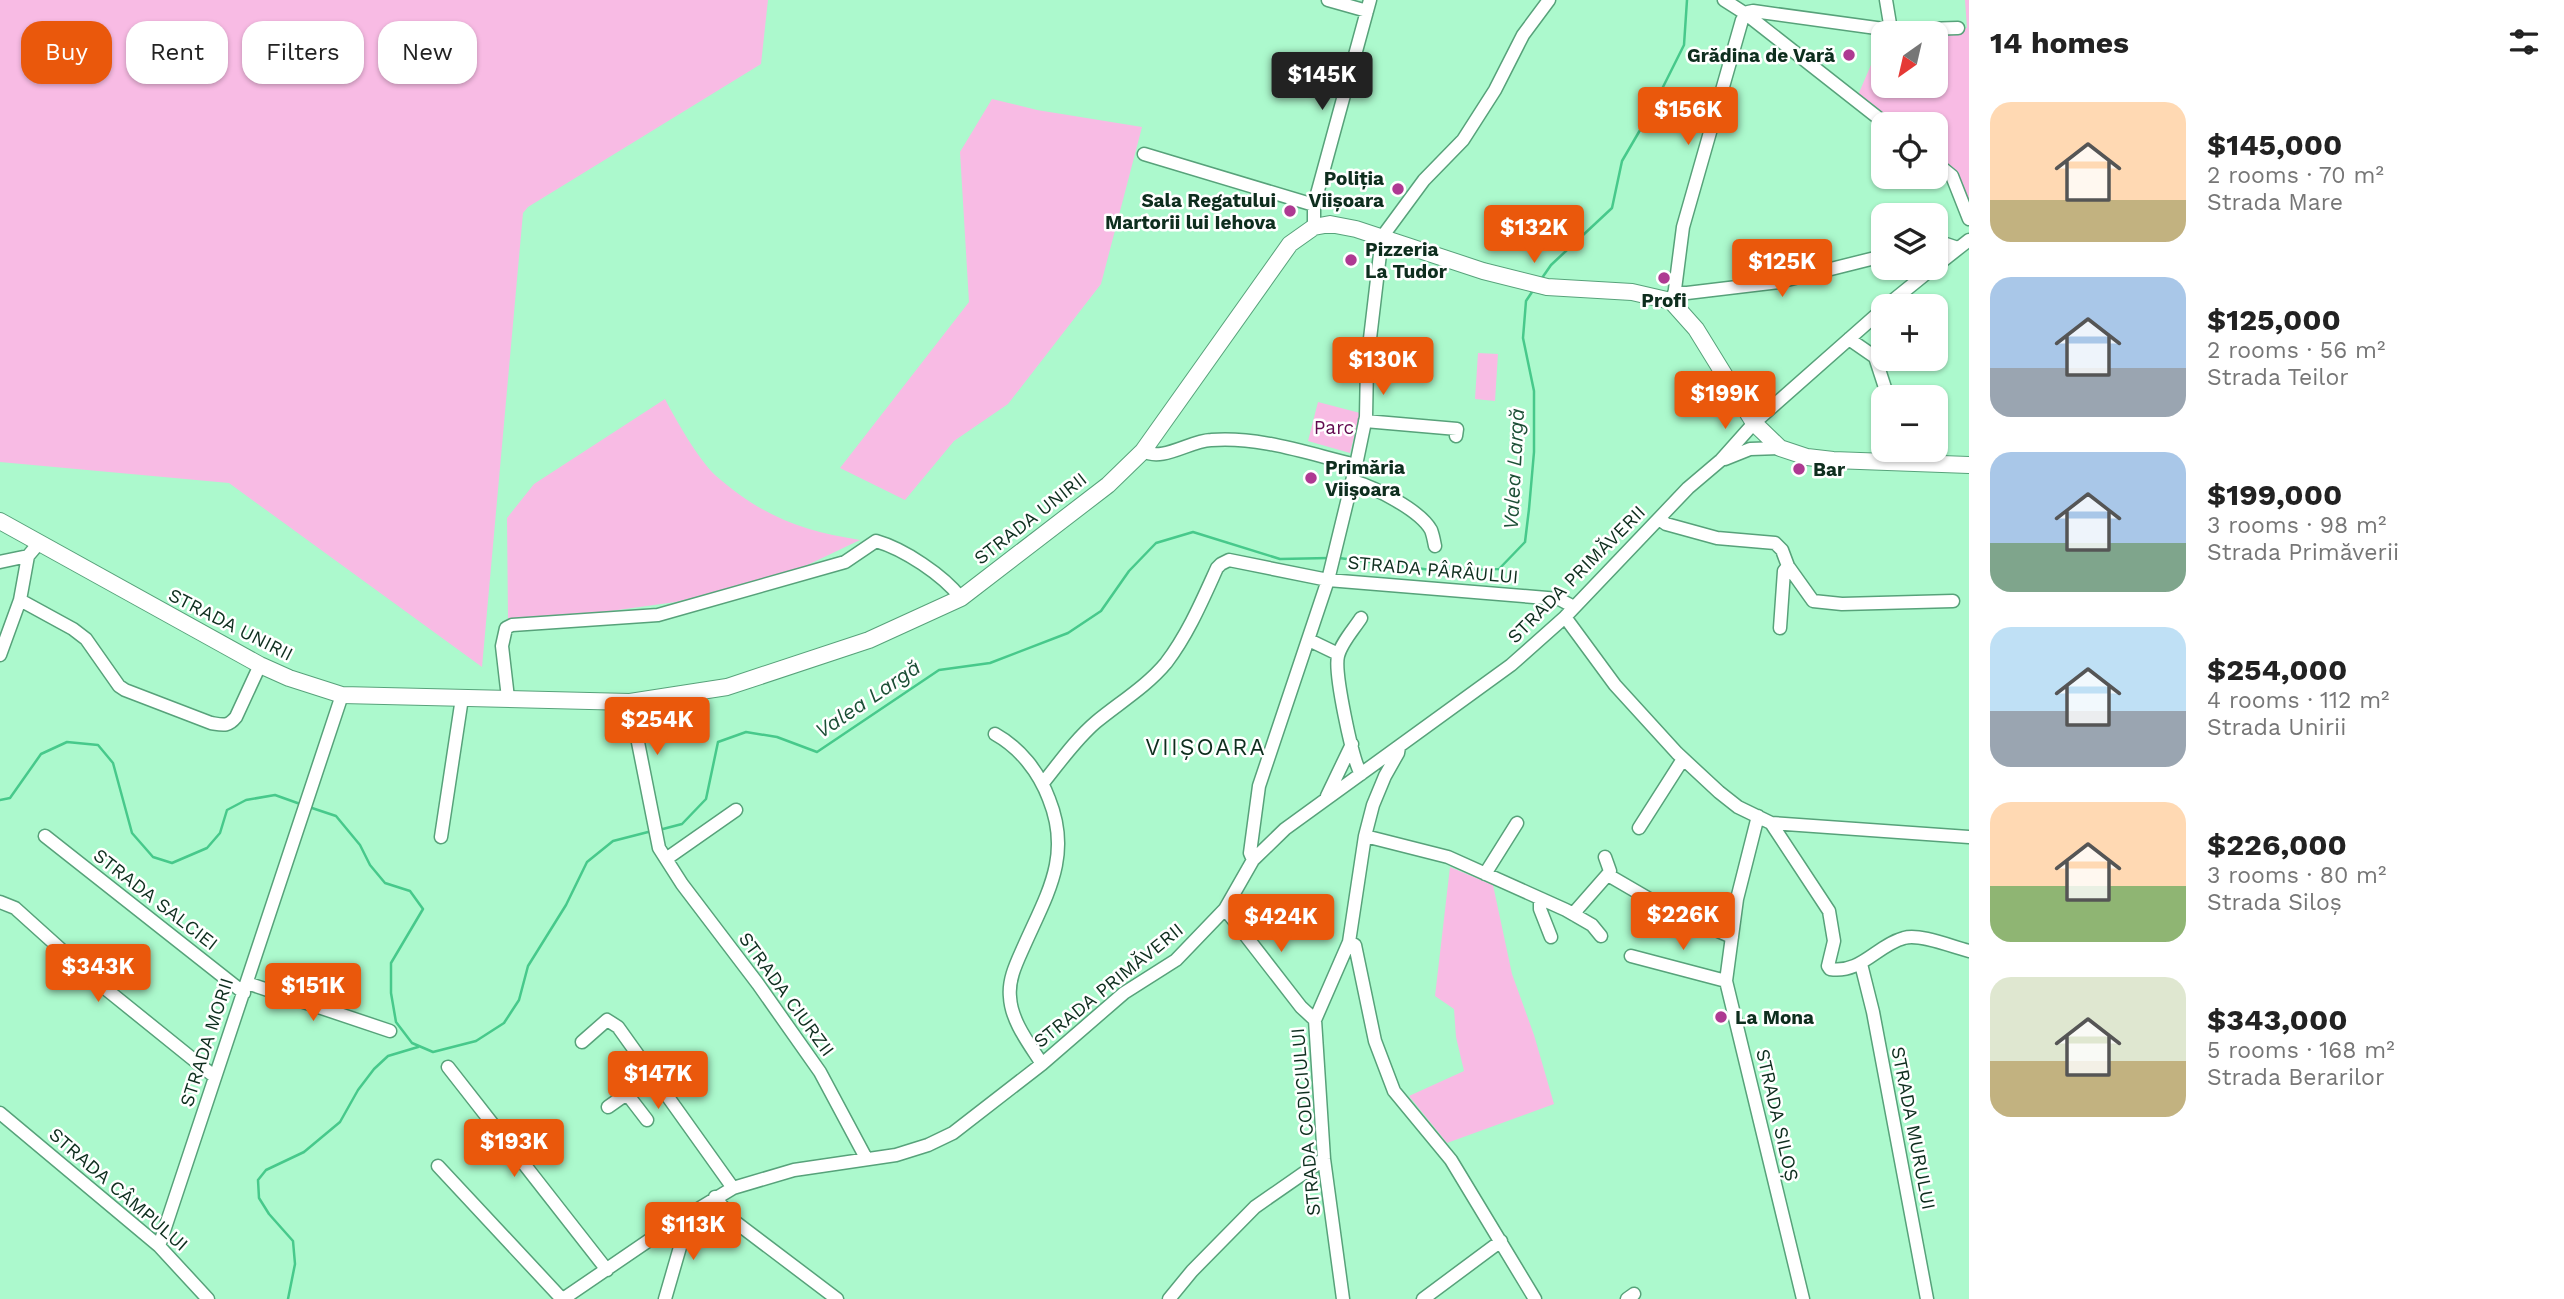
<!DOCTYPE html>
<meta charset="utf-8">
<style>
body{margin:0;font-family:"Work Sans",sans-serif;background:#f2f2f2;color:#222;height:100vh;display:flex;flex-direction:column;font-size:26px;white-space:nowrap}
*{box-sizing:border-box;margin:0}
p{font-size:23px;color:#767676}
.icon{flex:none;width:38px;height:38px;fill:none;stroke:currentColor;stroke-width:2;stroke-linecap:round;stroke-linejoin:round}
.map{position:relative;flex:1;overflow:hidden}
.sheet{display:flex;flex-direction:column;background:#fff;width:595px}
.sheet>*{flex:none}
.top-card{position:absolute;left:21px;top:21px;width:665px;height:63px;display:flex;gap:14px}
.needle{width:46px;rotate:214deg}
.buttons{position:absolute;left:1871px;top:21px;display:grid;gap:14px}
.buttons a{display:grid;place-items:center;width:77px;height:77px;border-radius:14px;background:#fff;box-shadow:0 2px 5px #0004;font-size:35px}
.price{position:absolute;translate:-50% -60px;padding:0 16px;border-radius:7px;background:#ea580c;color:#fff;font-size:23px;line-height:46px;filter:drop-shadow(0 2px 4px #0008)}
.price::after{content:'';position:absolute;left:50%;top:42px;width:21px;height:16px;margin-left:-10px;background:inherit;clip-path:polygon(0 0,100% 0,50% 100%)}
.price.selected{background:#222;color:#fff}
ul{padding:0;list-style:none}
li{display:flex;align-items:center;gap:21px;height:175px;padding:0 21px}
li span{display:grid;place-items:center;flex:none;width:196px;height:140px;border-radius:21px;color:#555}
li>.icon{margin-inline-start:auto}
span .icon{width:84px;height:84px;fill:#fffc;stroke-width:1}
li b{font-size:30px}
h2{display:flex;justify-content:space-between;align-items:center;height:84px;padding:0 21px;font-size:30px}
.chip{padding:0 24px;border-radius:21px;background:#fff;box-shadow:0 2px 5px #0004;font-size:24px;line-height:63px}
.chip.selected{background:#ea580c;color:#fff}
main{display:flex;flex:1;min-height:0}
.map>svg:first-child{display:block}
.green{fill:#f8bbe4}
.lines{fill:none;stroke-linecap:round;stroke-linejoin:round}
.stream{stroke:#47c98b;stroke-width:2.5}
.minor-casing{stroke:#57a27a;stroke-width:15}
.major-casing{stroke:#57a27a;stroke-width:18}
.minor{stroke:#fff;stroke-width:12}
.major{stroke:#fff;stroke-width:16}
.poi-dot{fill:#ae3a92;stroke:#fff;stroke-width:2.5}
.labels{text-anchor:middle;stroke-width:5;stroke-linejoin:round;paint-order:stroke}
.poi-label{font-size:19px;font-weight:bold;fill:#0e2e1e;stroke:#fff;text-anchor:start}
.park-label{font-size:19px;fill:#620a50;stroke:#fff}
.street-label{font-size:19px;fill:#0e2e1e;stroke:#fff}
.water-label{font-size:21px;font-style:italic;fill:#1c4f36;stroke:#fff}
.quarter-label{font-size:23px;letter-spacing:2px;fill:#0e2e1e;stroke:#fff}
</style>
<main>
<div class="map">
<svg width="1969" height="1299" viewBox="0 0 1969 1299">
<rect width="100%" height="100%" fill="#acf9cd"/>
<path class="green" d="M0,0H768L761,64L528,207L523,213L482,667L229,483L0,462Z
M1965,0H1969V217L1951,178L1936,166V124H1883L1855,102L1883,37V86H1936V33H1893L1967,28Z
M992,99L1037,110L1142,127L1101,284L1008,404L954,441L905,500L840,468L969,302L960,152Z
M1478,353L1498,354L1495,401L1475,399Z
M665,399C676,420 698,459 715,475C760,515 801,531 860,540L797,570L676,602L596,613L508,620L507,518L534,484Z
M1318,402L1360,413L1350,453L1308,441Z
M1450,867L1493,885L1512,974L1534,1035L1554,1104L1447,1143L1409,1096L1464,1071L1456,1037L1454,1009L1435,996Z"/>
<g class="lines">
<path class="stream" d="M1542,278L1551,265L1612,208L1622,161L1650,113L1684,45L1687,0
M1339,558L1439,571L1499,569L1525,542L1529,509L1534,452V391L1523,338L1526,301L1534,289
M0,800L10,798L41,754L67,742L98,745L113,763L132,833L153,857L172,863L207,848L220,833L227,810L246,800L275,795L303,805
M309,807L336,816L360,845L370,865L385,883L410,891L423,909L391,963V993L396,1022L412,1043L433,1052L476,1041L504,1023L519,1000L528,966L566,905L587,862L613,841L652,831
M659,830L682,824L706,799L718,742L746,732L777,737L817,752L939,670L990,663L1068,633L1101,611L1129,571L1156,543L1193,532L1280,559L1329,558
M288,1299L295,1264L293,1241L269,1214L259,1198L258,1180L266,1170L304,1152L340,1122L358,1090L374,1069L388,1056L418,1047"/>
<defs>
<path id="minor" d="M1328,0L1367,11
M1724,0L1746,14L1886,124
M1886,0L1891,30
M1144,154L1314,205
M1936,163L1952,176L1969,219
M1314,227V205L1370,0
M1936,244H1946L1958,248
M1936,266L1969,240
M1674,293H1687L1779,282L1883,256
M1671,301L1674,297L1683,227L1742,20L1748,12L1753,11L1891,30L1958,28
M1886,306L1933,268
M1849,339L1875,357L1888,397
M1365,421L1457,429L1456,436
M1143,451C1163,462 1189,441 1211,440C1260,436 1309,454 1356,465
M1725,459L1750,449L1780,448
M1353,481C1374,487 1420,510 1431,530C1433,535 1434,541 1435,546
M1659,519L1666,524L1717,538L1775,543L1782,550L1788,566L1813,601L1842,604L1953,601
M0,562L28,556
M20,600L73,629L86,639L119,686L125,690L211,723C223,725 228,727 236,717L260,665
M1565,617L1615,685L1677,753L1719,792L1738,807L1771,823L1829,911L1834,941L1828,966L1830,969C1861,974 1877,945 1904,938C1919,933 1953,947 1969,951
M1361,618C1354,629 1341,643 1338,656C1334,672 1352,759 1361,774
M1780,628L1784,571L1788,566
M1309,640L1338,654
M0,655L20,600L28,556L39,543
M508,698L502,646L506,628L512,625L658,615L845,562L876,541C904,549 943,575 961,598
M630,702L659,848L682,884L758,984L820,1072L866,1158
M995,734C1020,748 1039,772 1049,799C1072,856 1047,894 1024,946C1017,962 1008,979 1010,997C1011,1021 1030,1045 1042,1064
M1043,783C1060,762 1075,740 1096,722C1119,703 1147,686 1166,663C1188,634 1202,601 1217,568L1221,564L1229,560L1328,580L1559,599L1574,607
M1327,796L1352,744
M1758,816L1737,899L1726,981L1803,1299
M1771,823L1969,837
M1639,828L1683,759
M45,836L244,993
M1365,836L1448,857L1566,910L1592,925L1601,936
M441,837L462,698
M666,859L736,810
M1253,860L1250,853L1259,786L1328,580L1356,465L1366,417L1367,364L1382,237L1424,180L1463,140L1495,90L1523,35L1549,0
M1485,874L1517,823
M1608,875L1663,907L1732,937
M1540,899V909L1551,937
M0,902L15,908L96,981L215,1077
M1225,909L1301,1007L1315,1020
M1573,914L1609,873L1610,871L1605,857
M1349,942L1355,945L1375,1041L1394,1091L1451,1160L1535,1299
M1631,956L1726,981
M1861,964L1873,1012L1927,1299
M247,983L390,1031
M582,1042L607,1020L618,1027L733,1188
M448,1067L607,1270
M627,1094L647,1120
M608,1107L652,1076
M0,1113L159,1246L208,1299
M438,1166L562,1299
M715,1197L734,1221L837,1299
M159,1246L342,695
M563,1299L667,1228L733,1188L794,1170L896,1155L928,1145L953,1133L1042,1064L1124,993L1176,960L1225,909L1253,860L1285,829L1511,665L1565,617L1688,488L1721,460L1754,423L1883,309
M665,1299L689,1216
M1169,1299L1192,1271L1255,1207L1324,1159
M1343,1299L1324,1159L1315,1020L1349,942L1365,836L1373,805L1385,776L1398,753L1399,747
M1423,1299L1501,1241
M1627,1299L1634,1294"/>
<path id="major" d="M0,521L260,665L289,678L342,695L630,702L727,687L869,640L961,598L1108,485L1143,451L1290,244L1314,227L1330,224L1356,229L1483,271L1547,287L1632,292L1671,301L1696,329L1754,423L1780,448L1807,457L1833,460L1969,465"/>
</defs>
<use href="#minor" class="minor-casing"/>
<use href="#major" class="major-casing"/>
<use href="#minor" class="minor"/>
<use href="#major" class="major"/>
</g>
<g class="poi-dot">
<circle cx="1849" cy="55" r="7"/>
<circle cx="1398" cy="189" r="7"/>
<circle cx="1290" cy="211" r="7"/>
<circle cx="1351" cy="260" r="7"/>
<circle cx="1664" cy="278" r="7"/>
<circle cx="1799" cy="469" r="7"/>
<circle cx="1311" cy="478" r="7"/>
<circle cx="1721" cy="1017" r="7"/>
</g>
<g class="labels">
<g class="poi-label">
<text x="1835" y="62" text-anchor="end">Grădina de Vară</text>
<text x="1384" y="185" text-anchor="end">Poliția<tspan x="1384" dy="22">Viișoara</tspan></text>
<text x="1276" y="207" text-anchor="end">Sala Regatului<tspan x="1276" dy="22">Martorii lui Iehova</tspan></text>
<text x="1365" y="256">Pizzeria<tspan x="1365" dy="22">La Tudor</tspan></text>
<text x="1664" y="307" text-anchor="middle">Profi</text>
<text x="1325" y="474">Primăria<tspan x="1325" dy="22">Viişoara</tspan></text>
<text x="1813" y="476">Bar</text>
<text x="1735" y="1024">La Mona</text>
</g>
<g class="park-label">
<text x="1334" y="434">Parc</text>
</g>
<g class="street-label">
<text transform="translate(1030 518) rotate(-38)" y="7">STRADA UNIRII</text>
<text transform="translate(1433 569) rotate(5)" y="7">STRADA PÂRÂULUI</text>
<text transform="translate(1576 574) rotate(-45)" y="7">STRADA PRIMĂVERII</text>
<text transform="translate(231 624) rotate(27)" y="7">STRADA UNIRII</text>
<text transform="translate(156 899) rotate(38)" y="7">STRADA SALCIEI</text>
<text transform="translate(1108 985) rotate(-39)" y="7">STRADA PRIMĂVERII</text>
<text transform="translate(787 994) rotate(54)" y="7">STRADA CIURZII</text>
<text transform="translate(206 1042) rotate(-72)" y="7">STRADA MORII</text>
<text transform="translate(1778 1115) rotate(77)" y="7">STRADA SILOȘ</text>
<text transform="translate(1305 1122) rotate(-95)" y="7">STRADA CODICIULUI</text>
<text transform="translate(1914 1128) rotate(79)" y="7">STRADA MURULUI</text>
<text transform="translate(119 1189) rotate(41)" y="7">STRADA CÂMPULUI</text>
</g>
<g class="water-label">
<text transform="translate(1514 469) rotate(-87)" y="7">Valea Largă</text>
<text transform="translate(868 699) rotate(-34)" y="7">Valea Largă</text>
</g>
<g class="quarter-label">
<text x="1206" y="755">VIIȘOARA</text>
</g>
</g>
</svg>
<div class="buttons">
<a><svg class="needle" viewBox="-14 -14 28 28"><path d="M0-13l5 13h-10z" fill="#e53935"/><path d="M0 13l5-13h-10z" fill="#767676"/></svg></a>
<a><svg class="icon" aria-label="locate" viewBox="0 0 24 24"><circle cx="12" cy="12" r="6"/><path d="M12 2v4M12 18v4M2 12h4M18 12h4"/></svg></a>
<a><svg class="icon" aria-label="layers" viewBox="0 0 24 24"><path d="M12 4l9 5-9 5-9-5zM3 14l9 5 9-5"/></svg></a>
<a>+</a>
<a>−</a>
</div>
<b class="price selected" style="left:1322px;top:112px">$145K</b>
<b class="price" style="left:1688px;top:147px">$156K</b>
<b class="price" style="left:1534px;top:265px">$132K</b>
<b class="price" style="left:1782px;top:299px">$125K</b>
<b class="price" style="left:1383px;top:397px">$130K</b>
<b class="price" style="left:1725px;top:431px">$199K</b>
<b class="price" style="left:657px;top:757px">$254K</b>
<b class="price" style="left:1683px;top:952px">$226K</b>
<b class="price" style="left:1281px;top:954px">$424K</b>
<b class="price" style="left:98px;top:1004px">$343K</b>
<b class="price" style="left:313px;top:1023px">$151K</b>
<b class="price" style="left:658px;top:1111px">$147K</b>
<b class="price" style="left:514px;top:1179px">$193K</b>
<b class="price" style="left:693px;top:1262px">$113K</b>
<div class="top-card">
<a class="chip selected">Buy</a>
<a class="chip">Rent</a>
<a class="chip">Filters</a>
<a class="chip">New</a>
</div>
</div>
<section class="sheet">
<h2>14 homes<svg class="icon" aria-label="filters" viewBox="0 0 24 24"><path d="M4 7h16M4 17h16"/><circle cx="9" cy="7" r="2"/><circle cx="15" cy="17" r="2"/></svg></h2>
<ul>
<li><span style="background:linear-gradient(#ffd9b3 70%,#c2b280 0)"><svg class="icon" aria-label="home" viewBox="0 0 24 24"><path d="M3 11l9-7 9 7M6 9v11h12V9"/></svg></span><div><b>$145,000</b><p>2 rooms · 70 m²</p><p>Strada Mare</p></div></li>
<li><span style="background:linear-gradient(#a9c7e8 65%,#9aa5b1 0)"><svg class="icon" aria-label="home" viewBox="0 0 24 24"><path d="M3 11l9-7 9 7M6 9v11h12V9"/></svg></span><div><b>$125,000</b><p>2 rooms · 56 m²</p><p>Strada Teilor</p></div></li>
<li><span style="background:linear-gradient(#a9c7e8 65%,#7fa58c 0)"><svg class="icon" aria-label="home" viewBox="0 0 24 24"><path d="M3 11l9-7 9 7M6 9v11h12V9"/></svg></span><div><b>$199,000</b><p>3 rooms · 98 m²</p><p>Strada Primăverii</p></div></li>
<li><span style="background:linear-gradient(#bfe0f5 60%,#9aa5b1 0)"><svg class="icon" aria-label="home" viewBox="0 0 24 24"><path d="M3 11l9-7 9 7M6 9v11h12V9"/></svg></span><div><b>$254,000</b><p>4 rooms · 112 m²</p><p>Strada Unirii</p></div></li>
<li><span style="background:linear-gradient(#ffd9b3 60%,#8fb573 0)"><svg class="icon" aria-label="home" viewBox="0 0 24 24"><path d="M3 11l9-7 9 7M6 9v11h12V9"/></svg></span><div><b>$226,000</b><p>3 rooms · 80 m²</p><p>Strada Siloș</p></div></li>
<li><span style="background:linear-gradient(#dfe7d0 60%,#c2b280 0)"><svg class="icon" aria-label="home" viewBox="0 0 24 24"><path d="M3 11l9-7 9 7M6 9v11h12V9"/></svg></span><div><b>$343,000</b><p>5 rooms · 168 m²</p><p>Strada Berarilor</p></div></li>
</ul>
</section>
</main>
